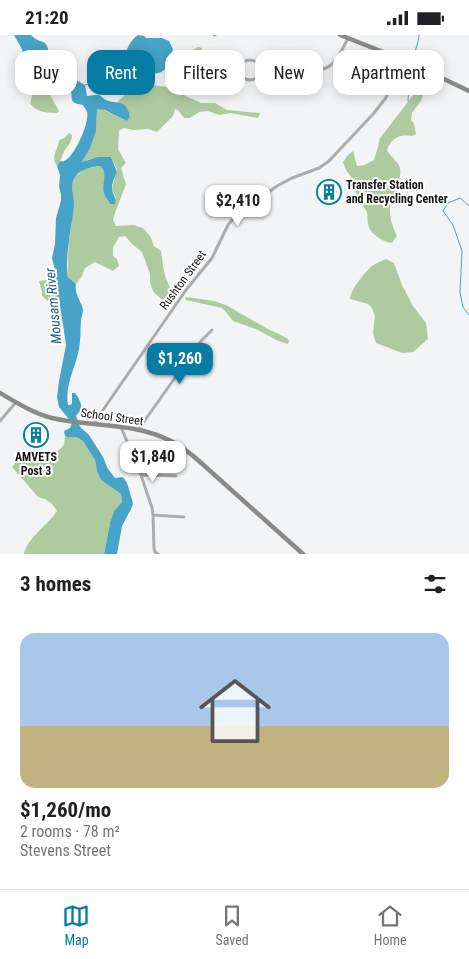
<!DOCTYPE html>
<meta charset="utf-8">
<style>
body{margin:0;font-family:"Roboto Condensed",sans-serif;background:#f6f6f6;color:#202124;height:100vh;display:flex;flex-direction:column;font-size:19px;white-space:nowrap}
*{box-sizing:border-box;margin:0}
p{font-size:16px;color:#757577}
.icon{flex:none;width:28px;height:28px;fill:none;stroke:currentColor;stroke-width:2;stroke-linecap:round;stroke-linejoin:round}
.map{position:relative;height:519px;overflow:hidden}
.sheet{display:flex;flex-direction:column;background:#fff;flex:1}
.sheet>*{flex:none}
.top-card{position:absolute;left:15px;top:15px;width:440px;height:45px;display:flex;gap:10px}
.price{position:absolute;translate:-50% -42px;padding:0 11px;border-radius:10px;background:#fff;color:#222;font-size:16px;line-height:32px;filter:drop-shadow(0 1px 2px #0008)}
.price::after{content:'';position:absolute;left:50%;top:30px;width:15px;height:11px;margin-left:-8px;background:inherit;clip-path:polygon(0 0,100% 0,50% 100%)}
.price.selected{background:#057ca4;color:#fff}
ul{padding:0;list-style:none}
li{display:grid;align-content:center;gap:10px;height:265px;padding:0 20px}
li+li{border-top:1px solid #e0e0e0}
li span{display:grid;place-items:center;height:155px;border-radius:15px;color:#555}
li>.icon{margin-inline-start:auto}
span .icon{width:90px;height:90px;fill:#fffc;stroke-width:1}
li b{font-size:21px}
h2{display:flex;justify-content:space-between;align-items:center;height:60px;padding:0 20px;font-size:21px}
.chip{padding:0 18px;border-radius:15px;background:#fff;box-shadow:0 2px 12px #0003;font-size:18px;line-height:45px}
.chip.selected{background:#057ca4;color:#fff}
.status{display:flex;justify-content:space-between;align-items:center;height:35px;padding:0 25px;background:#fff;direction:ltr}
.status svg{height:14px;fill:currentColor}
.tab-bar{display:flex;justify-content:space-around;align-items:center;height:70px;border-top:1px solid #e0e0e0;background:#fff;font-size:14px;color:#757577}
.tab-bar a{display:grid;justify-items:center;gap:2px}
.tab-bar .selected{color:#057ca4}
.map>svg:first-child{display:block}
.green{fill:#aecb9f}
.water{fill:#47a3c7}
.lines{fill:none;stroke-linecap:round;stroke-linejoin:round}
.stream{stroke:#47a3c7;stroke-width:1}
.street{stroke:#acacac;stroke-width:3}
.secondary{stroke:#8a8a89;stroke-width:4.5}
.labels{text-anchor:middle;stroke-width:4;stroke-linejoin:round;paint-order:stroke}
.poi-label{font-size:12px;font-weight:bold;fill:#131314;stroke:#fff;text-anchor:start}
.street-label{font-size:12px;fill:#131314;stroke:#fff}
.water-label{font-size:14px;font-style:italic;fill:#1a607a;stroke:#fff}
</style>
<div class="status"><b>21:20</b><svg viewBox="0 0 49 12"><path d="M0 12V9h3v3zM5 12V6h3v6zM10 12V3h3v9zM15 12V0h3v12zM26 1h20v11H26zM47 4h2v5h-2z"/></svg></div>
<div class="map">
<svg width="469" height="519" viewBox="0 0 469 519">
<rect width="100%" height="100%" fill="#f3f4f5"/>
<path class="green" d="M197,12H200C207,21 208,17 215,23V27L210,31L198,27L192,28L189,24C190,18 193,16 197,12Z
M45,32L49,33L60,41L61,46L48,51L47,54L59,76L57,78C47,78 36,77 30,69L33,56L27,43L28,36L33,39H38Z
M432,42V47L424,58L421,66L412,78L411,85L414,89L416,99L412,101C401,98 390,104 387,115C390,121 396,125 399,130C404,143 394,155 391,167C388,179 392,191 397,201L392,208C383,207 370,199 368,189C367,185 368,181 367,177C362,169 357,161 353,152L355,147L346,135L343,127L348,120L353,116L357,131L364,130L374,125L378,112L380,103L387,94L418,54L427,44Z
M152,50L166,52L201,68H215L227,75L260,78L258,83L231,78L219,80L208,76L199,77L190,83H184L178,75L175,74L173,81L157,97L149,94L133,95L124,93L119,96L118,114L126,128L121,133L126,149L116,175L113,185L116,191L134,190L143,193L150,201L154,211L161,216C164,235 163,243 175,259L169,269L167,270L153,256L150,247V239L142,217L132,209L125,201L119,202L113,212V221L117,224L119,231L113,236L95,227L85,233L82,241L76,249L67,241V239L68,232V220L69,205L73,178L74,167L72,150L75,142L84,134L100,131C109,139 105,158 110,169L116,163L112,154L117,134L111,122L90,124L82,128L96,96L97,73L104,75L127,86L130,82C128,73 125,71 117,67L126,59L131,54Z
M69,98L72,100C72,108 66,112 63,119C61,125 60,126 57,131C50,122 58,115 59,105L64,103Z
M386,224L394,228L402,250L413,271L426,288L428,304L413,317L402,318L376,308L373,298L375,281L372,273L368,269L350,264C351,254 364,238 372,231C376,228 381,226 386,224Z
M56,244L55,261L60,272L54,271L42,261V257L39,246C45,245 50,246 56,244Z
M186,262L214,266L226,270L268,294L287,303L289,306L288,309L278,306L258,295L233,286L226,277L222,273L186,265L185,264Z
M65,401L67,402H76L83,406L95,425L97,436L106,448L121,459L122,467L114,476L110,488L104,519H24C26,504 49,489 57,476L52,469L45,464L38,462L12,432L18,425L29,420L34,424C47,422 55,420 64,410Z"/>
<path class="water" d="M14,0H31C41,11 47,1 49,20L78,46L85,50L87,61C90,61 96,59 99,60C100,60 105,65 106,65C118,70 126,63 130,82L127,86L105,75L97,74L96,96L90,113L82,127L98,122H111L117,137C115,142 112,147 112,153C112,159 117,162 115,169H110C109,166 105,162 104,158C101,149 109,139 100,131C90,132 78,135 74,144C70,152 74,160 74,167C74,181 70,193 69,206C67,217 67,230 67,241L76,249C74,259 81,265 83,275C83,279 81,282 81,286C80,293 81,299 80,306C79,328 64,347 68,370H70L72,369V358H75C78,361 83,371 81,375C80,376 76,381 76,381L80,392L89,400L103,422L108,434L115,443L123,442L127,448L133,468L132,472L122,491L117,519H104L110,488L114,476L122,467L121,459L101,445L97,436L95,425L83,406L76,402H67L65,401L64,396L70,393L72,388L59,372L57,362L59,346L66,310L63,289L60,272L55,261L56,252L55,235L52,223L55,209L56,183L61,166V159L59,152L60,140L57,131L60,126C62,126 63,127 64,126C74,123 90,87 87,77C86,74 84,72 83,70C79,69 74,69 72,65C71,62 72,59 71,57C69,48 54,34 45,32L43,33L42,39H33L28,36L22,14Z
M138,0L144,1L146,3H162L169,6L173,14C171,21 169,32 163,36C155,42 136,37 128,32C126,30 125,28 123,26C125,17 130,5 138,0Z"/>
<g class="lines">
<path class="stream" d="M413,25C414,16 419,8 419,0
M85,50C92,48 97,47 103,42V39H107L113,35L127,31
M408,66L409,48L411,44L409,37V33
M469,171L460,163L448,168L443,176L453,190L462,216L460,258L463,272L469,280"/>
<path class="street" d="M214,0H215
M240 35a10 10 0 1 1 20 0a10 10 0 1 1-20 0Z
M260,37C276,40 318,40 331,30C339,23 343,13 348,3
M0,386L16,367
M94,388L186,255L212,223L228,190L234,183L277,151L292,143L319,133L329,126L374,78L385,64L406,26
M121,392L141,440L152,473L153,480L154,513L155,517L158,519
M138,395L201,306L212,295
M141,440L176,441
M153,480L184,482"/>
<path class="secondary" d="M340,0L406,26L469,56
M0,358C17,368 33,378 52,383C91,392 134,387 171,406C181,411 190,418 199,426L303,519"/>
</g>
<defs>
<symbol id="building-ring" viewBox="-11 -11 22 22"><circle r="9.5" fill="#fff" stroke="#057ca4" stroke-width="1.5"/><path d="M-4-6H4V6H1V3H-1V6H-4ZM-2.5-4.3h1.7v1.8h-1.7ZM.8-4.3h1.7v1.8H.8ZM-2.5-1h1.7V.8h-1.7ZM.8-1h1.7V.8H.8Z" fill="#057ca4"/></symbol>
</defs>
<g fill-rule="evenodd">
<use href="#building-ring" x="315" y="143" width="28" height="28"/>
<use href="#building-ring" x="22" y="386" width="28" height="28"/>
</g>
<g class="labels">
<g class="poi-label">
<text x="346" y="154">Transfer Station<tspan x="346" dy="14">and Recycling Center</tspan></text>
<text x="36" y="426" text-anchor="middle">AMVETS<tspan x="36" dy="14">Post 3</tspan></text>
</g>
<g class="street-label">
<text transform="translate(183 245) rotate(-54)" y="4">Rushton Street</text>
<text transform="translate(112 382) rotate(8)" y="4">School Street</text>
</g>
<g class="water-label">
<text transform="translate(53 271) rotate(-95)" y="5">Mousam River</text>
</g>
</g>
</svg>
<b class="price" style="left:238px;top:192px">$2,410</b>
<b class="price selected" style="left:180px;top:350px">$1,260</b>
<b class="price" style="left:153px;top:448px">$1,840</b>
<div class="top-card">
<a class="chip">Buy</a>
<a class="chip selected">Rent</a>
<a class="chip">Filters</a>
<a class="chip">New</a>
<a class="chip">Apartment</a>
</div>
</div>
<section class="sheet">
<h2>3 homes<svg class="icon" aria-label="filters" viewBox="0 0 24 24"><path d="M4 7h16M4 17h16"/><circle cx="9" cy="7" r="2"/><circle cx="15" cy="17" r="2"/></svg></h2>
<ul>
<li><span style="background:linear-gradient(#a9c7e8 60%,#c2b280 0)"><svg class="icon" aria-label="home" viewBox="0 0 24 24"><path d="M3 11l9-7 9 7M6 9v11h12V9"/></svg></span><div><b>$1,260/mo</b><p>2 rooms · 78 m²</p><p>Stevens Street</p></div></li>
</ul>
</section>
<nav class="tab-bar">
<a class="selected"><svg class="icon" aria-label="map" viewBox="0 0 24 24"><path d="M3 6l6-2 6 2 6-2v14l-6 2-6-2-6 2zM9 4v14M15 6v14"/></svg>Map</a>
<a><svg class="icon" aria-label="saved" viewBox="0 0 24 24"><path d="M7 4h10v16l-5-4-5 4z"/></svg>Saved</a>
<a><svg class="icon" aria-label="home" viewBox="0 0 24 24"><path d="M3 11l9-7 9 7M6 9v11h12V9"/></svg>Home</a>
</nav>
